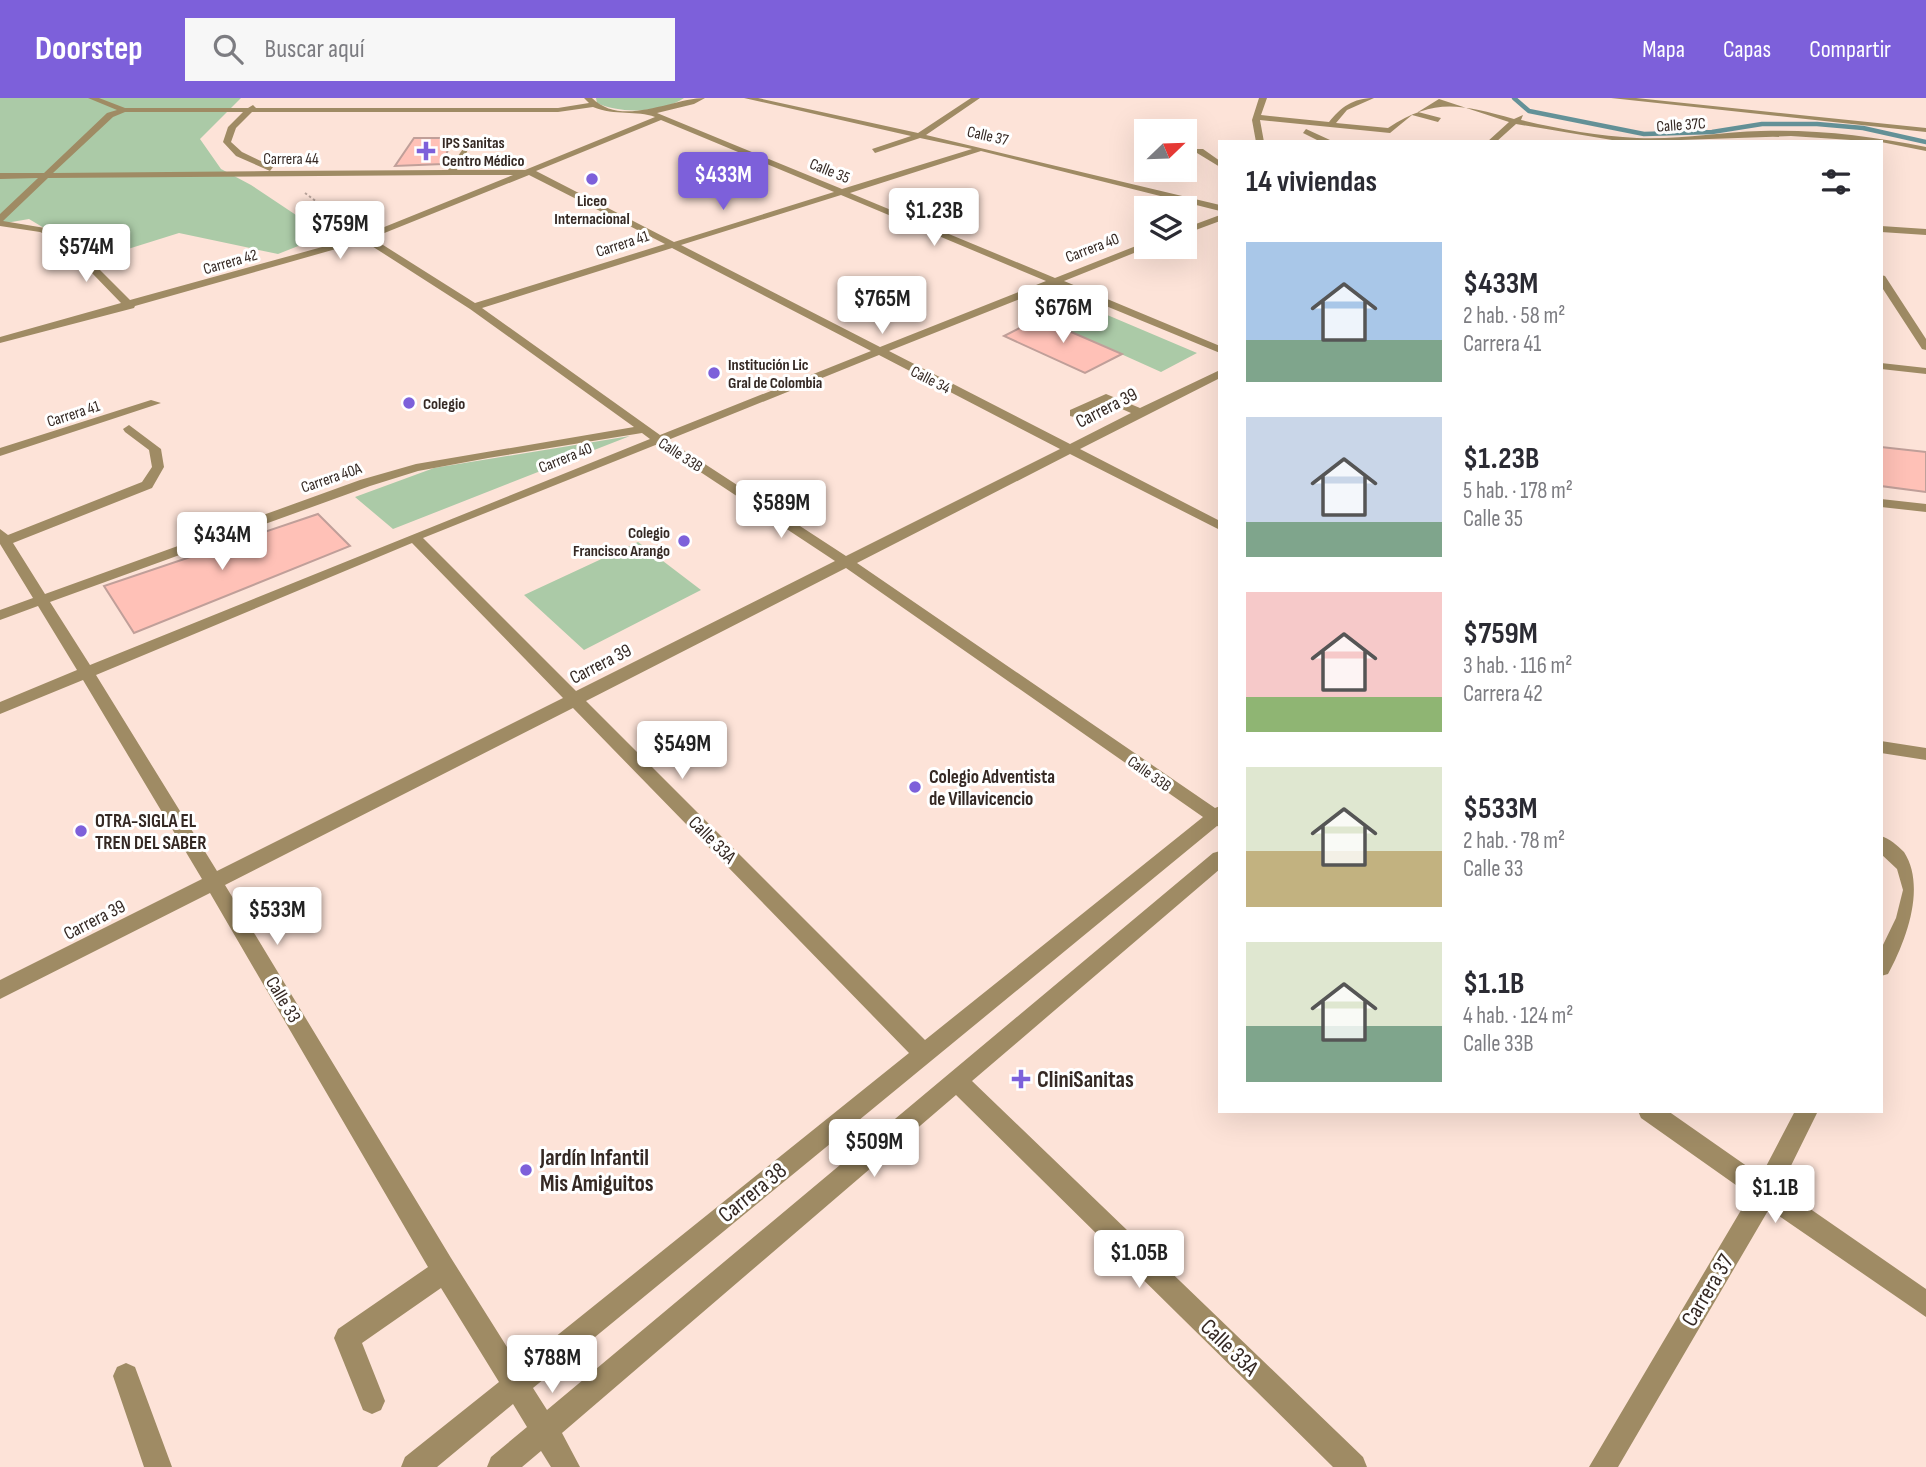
<!DOCTYPE html>
<html lang="es">
<meta charset="utf-8">
<style>
body{margin:0;font-family:"Sofia Sans Condensed",sans-serif;background:#f7f7f7;color:#2b2b33;height:100vh;display:flex;flex-direction:column;font-size:26px;white-space:nowrap}
*{box-sizing:border-box;margin:0}
p{font-size:23px;color:#7c7c81}
.icon{flex:none;width:38px;height:38px;fill:none;stroke:currentColor;stroke-width:2;stroke-linecap:round;stroke-linejoin:round}
.map{position:relative;flex:1;overflow:hidden}
.sheet{position:absolute;left:1218px;top:42px;width:665px;height:973px;display:flex;flex-direction:column;background:#fff;border-radius:0px;box-shadow:0 7px 28px #0002}
.sheet>*{flex:none}
.needle{width:46px;rotate:67deg}
.controls{position:absolute;left:1134px;top:21px;display:grid;gap:14px}
.controls a{display:grid;place-items:center;width:63px;height:63px;border-radius:0px;background:#fff;box-shadow:0 7px 28px #0002;font-size:35px}
.price{position:absolute;translate:-50% -60px;padding:0 16px;border-radius:7px;background:#fff;color:#222;font-size:23px;line-height:46px;filter:drop-shadow(0 2px 4px #0008)}
.price::after{content:'';position:absolute;left:50%;top:42px;width:21px;height:16px;margin-left:-10px;background:inherit;clip-path:polygon(0 0,100% 0,50% 100%)}
.price.active{background:#7d60da;color:#fff}
ul{padding:0;list-style:none}
li{display:flex;align-items:center;gap:21px;height:175px;padding:0 28px}
li span{display:grid;place-items:center;flex:none;width:196px;height:140px;border-radius:0px;color:#555}
li>.icon{margin-inline-start:auto}
span .icon{width:84px;height:84px;fill:#fffc;stroke-width:1}
li b{font-size:30px}
h2{display:flex;justify-content:space-between;align-items:center;height:84px;padding:0 28px;font-size:30px}
header{display:flex;align-items:center;gap:42px;box-sizing:border-box;height:98px;padding:0 35px;background:#7d60da;color:#fff}
header strong{font-size:33px}
nav{display:flex;gap:38px;margin-inline-start:auto;font-size:24px}
.search{width:490px;height:63px;background:#f7f7f7;display:flex;align-items:center;gap:18px;box-sizing:border-box;padding:0 24px;border-radius:0px;color:#7c7c81;font-size:26px}
.map>svg:first-child{display:block}
.green{fill:#abcaa7}
.lines{fill:none;stroke-linecap:round;stroke-linejoin:round}
.stream{stroke:#649298;stroke-width:4.5}
.building{fill:#ffc1b7;stroke:#c09f99;stroke-width:2}
.path{stroke:#b7a299;stroke-width:2;stroke-dasharray:2.5 2.5;stroke-linecap:butt}
.minor{fill:#9f8b64;fill-rule:evenodd}
.poi-dot{fill:#7d60da;stroke:#fff;stroke-width:2.5}
.labels{text-anchor:middle;stroke-width:6;stroke-linejoin:round;paint-order:stroke}
.far-street-label{font-size:16px;fill:#352924;stroke:#fff}
.far-poi-label{font-size:16px;font-weight:bold;fill:#352924;stroke:#fff;text-anchor:start}
.street-label{font-size:19px;fill:#352924;stroke:#fff}
.poi-label{font-size:19px;font-weight:bold;fill:#352924;stroke:#fff;text-anchor:start}
.near-poi-label{font-size:23px;font-weight:bold;fill:#352924;stroke:#fff;text-anchor:start}
.near-street-label{font-size:23px;fill:#352924;stroke:#fff}
</style>
<header>
<strong>Doorstep</strong>
<div class="search"><svg class="icon" aria-label="search" viewBox="0 0 24 24"><circle cx="10" cy="10" r="6"/><path d="M15 15l6 6"/></svg>Buscar aquí</div>
<nav><a>Mapa</a><a>Capas</a><a>Compartir</a></nav>
</header>
<div class="map">
<svg width="1926" height="1369" viewBox="0 0 1926 1369">
<rect width="100%" height="100%" fill="#fde3d8"/>
<path class="green" d="M0,0H241L200,41L221,71L251,87L326,137L278,156L179,135L96,161L29,121L0,126Z
M596,0H684C662,15 620,16 597,5Z
M1060,197L1197,255L1161,274L1061,229L1067,226L1047,217L1034,222L1019,215Z
M630,338L393,431L355,399L434,370Z
M638,444L701,492L584,552L524,497Z"/>
<g class="lines">
<path class="stream" d="M1514,0L1529,13L1644,36L1712,34L1762,26H1817L1863,30L1926,44"/>
</g>
<path class="building" d="M414,40H452L443,66L395,68Z
M1039,220L1122,256L1085,275L1004,238Z
M1881,349L1926,354V394L1881,388Z
M318,416L350,448L134,535L104,488Z"/>
<g class="lines">
<path class="path" d="M305,95L345,125"/>
<path class="minor" d="M88,0H99L125,10H248L253,7L256,10H558L589,5L584,0H592C622,30 672,0 705,0L694,6L657,15L842,91L972,51L920,40L875,55L872,51L911,38L744,0H758L918,35L971,0H980L926,37L1220,107V113L981,53L850,95L1055,180L1146,144V149H1149L1064,183L1220,248V255L1055,187L889,253L1070,346L1131,315L1106,304L1074,319L1070,318V312L1106,296L1140,310L1220,272V280L1080,351L1220,423V432L1070,356L857,465L1215,710L1220,708V729L1217,728L533,1290L547,1312L1213,755L1220,753V771L972,983L1363,1359L1367,1369H1333L956,997L562,1335L580,1369H551L541,1353L522,1369H487L491,1359L527,1329L513,1306L437,1369H401L405,1359L499,1284L441,1190L362,1245L385,1303L381,1312L372,1316L363,1312L334,1240L338,1231L428,1169L210,795L0,901V882L202,781L83,582L0,616V604L77,572L38,508L0,522V512L33,500L0,446V431L8,437L142,384L152,369L149,352L125,334L123,331L129,327L161,351L164,369L152,390L13,445L45,496L360,382L416,366L634,329L470,211L364,143L135,208L134,210L0,245V239L121,205L62,144L40,134L0,128V116L38,80L0,81V75H44L107,15L117,12ZM593,9C615,18 637,12 655,19L525,72H457L469,50L465,48L448,72L270,73L273,69L242,54L231,44L236,30L252,14H558ZM125,14H243L228,29L223,44L236,58L270,73L53,75L113,19ZM661,22L834,94L674,144L536,73ZM453,77H513L362,138L130,202L68,140L45,130L3,123L48,80ZM529,77L665,146L475,205L372,140ZM841,97L1046,183L880,249L681,147ZM672,150L871,253L660,337L482,210ZM879,257L1060,351L846,458L668,342ZM642,335L650,341L90,567L50,504L370,388L418,373L488,360ZM658,346L835,463L576,593L423,440ZM412,445L563,600L217,773L96,577ZM846,470L1203,719L925,942L586,603ZM573,610L909,955L519,1268L451,1160L225,787Z
M1259,0H1267L1261,17L1329,24C1341,9 1353,0 1374,0L1347,12L1336,25L1388,30C1434,0 1459,6 1514,21L1523,17L1521,22C1559,31 1598,38 1637,40C1679,42 1719,34 1761,33C1816,31 1872,38 1926,49V53L1881,44L1791,38L1624,44L1516,26L1496,44H1487L1509,24L1439,1L1418,14L1441,20L1438,24L1412,17L1390,35L1260,22L1264,44H1256L1252,22Z
M1611,0H1636L1926,30V34Z
M1306,31L1330,42L1331,44H1321L1303,35Z
M1197,51H1203L1220,63V69L1197,55Z
M1220,117V123L1185,136V130Z
M1881,128L1926,131V137L1881,134Z
M1881,177L1885,178L1926,241V252L1922,251L1881,188Z
M1881,265L1926,270V276L1881,271Z
M151,302L161,305L0,358V350Z
M1881,401L1926,406V414L1881,409Z
M1881,643L1926,650V662L1881,655Z
M1881,738C1890,741 1897,747 1904,754C1926,788 1907,841 1888,876L1881,878V851L1896,820L1903,792L1897,771L1881,756Z
M1638,1013H1668L1761,1078L1795,1013H1818L1780,1090L1926,1191V1219L1769,1111L1618,1369H1589L1750,1097L1641,1020Z
M126,1265L135,1269L172,1369H144L113,1278L117,1269Z"/>
</g>
<g class="poi-dot">
<path d="M422.5 42.5h7v7h7v7h-7v7h-7v-7h-7v-7h7z"/>
<circle cx="592" cy="81" r="7"/>
<circle cx="714" cy="275" r="7"/>
<circle cx="409" cy="305" r="7"/>
<circle cx="684" cy="443" r="7"/>
<circle cx="915" cy="689" r="7"/>
<circle cx="81" cy="733" r="7"/>
<path d="M1017.5 970.5h7v7h7v7h-7v7h-7v-7h-7v-7h7z"/>
<circle cx="526" cy="1072" r="7"/>
</g>
<g class="labels">
<g class="far-street-label">
<text transform="translate(1681 26) rotate(-4)" y="6">Calle 37C</text>
<text transform="translate(988 37) rotate(13)" y="6">Calle 37</text>
<text x="291" y="66">Carrera 44</text>
<text transform="translate(830 72) rotate(22)" y="6">Calle 35</text>
<text transform="translate(622 145) rotate(-18)" y="6">Carrera 41</text>
<text transform="translate(1092 149) rotate(-21)" y="6">Carrera 40</text>
<text transform="translate(230 163) rotate(-16)" y="6">Carrera 42</text>
<text transform="translate(931 281) rotate(27)" y="6">Calle 34</text>
<text transform="translate(73 315) rotate(-18)" y="6">Carrera 41</text>
<text transform="translate(681 356) rotate(33)" y="6">Calle 33B</text>
<text transform="translate(565 359) rotate(-22)" y="6">Carrera 40</text>
<text transform="translate(331 379) rotate(-19)" y="6">Carrera 40A</text>
<text transform="translate(1150 675) rotate(35)" y="6">Calle 33B</text>
</g>
<g class="far-poi-label">
<text x="442" y="50">IPS Sanitas<tspan x="442" dy="18">Centro Médico</tspan></text>
<text x="592" y="108" text-anchor="middle">Liceo<tspan x="592" dy="18">Internacional</tspan></text>
<text x="728" y="272">Institución Lic<tspan x="728" dy="18">Gral de Colombia</tspan></text>
<text x="423" y="311">Colegio</text>
<text x="670" y="440" text-anchor="end">Colegio<tspan x="670" dy="18">Francisco Arango</tspan></text>
</g>
<g class="street-label">
<text transform="translate(1106 309) rotate(-27)" y="7">Carrera 39</text>
<text transform="translate(600 565) rotate(-27)" y="7">Carrera 39</text>
<text transform="translate(713 741) rotate(45)" y="7">Calle 33A</text>
<text transform="translate(94 821) rotate(-27)" y="7">Carrera 39</text>
<text transform="translate(284 901) rotate(59)" y="7">Calle 33</text>
</g>
<g class="poi-label">
<text x="929" y="685">Colegio Adventista<tspan x="929" dy="22">de Villavicencio</tspan></text>
<text x="95" y="729">OTRA-SIGLA EL<tspan x="95" dy="22">TREN DEL SABER</tspan></text>
</g>
<g class="near-poi-label">
<text x="1037" y="989">CliniSanitas</text>
<text x="540" y="1067">Jardín Infantil<tspan x="540" dy="26">Mis Amiguitos</tspan></text>
</g>
<g class="near-street-label">
<text transform="translate(752 1094) rotate(-39)" y="8">Carrera 38</text>
<text transform="translate(1707 1192) rotate(-59)" y="8">Carrera 37</text>
<text transform="translate(1230 1249) rotate(44)" y="8">Calle 33A</text>
</g>
</g>
</svg>
<div class="controls">
<a><svg class="needle" viewBox="-14 -14 28 28"><path d="M0-13l5 13h-10z" fill="#e53935"/><path d="M0 13l5-13h-10z" fill="#7c7c81"/></svg></a>
<a><svg class="icon" aria-label="layers" viewBox="0 0 24 24"><path d="M12 4l9 5-9 5-9-5zM3 14l9 5 9-5"/></svg></a>
</div>
<b class="price active" style="left:723px;top:114px">$433M</b>
<b class="price" style="left:934px;top:150px">$1.23B</b>
<b class="price" style="left:340px;top:163px">$759M</b>
<b class="price" style="left:86px;top:186px">$574M</b>
<b class="price" style="left:882px;top:238px">$765M</b>
<b class="price" style="left:1063px;top:247px">$676M</b>
<b class="price" style="left:781px;top:442px">$589M</b>
<b class="price" style="left:222px;top:474px">$434M</b>
<b class="price" style="left:682px;top:683px">$549M</b>
<b class="price" style="left:277px;top:849px">$533M</b>
<b class="price" style="left:874px;top:1081px">$509M</b>
<b class="price" style="left:1775px;top:1127px">$1.1B</b>
<b class="price" style="left:1139px;top:1192px">$1.05B</b>
<b class="price" style="left:552px;top:1297px">$788M</b>
<section class="sheet">
<h2>14 viviendas<svg class="icon" aria-label="filters" viewBox="0 0 24 24"><path d="M4 7h16M4 17h16"/><circle cx="9" cy="7" r="2"/><circle cx="15" cy="17" r="2"/></svg></h2>
<ul>
<li><span style="background:linear-gradient(#a9c7e8 70%,#7fa58c 0)"><svg class="icon" aria-label="home" viewBox="0 0 24 24"><path d="M3 11l9-7 9 7M6 9v11h12V9"/></svg></span><div><b>$433M</b><p>2 hab. · 58 m²</p><p>Carrera 41</p></div></li>
<li><span style="background:linear-gradient(#c9d6e8 75%,#7fa58c 0)"><svg class="icon" aria-label="home" viewBox="0 0 24 24"><path d="M3 11l9-7 9 7M6 9v11h12V9"/></svg></span><div><b>$1.23B</b><p>5 hab. · 178 m²</p><p>Calle 35</p></div></li>
<li><span style="background:linear-gradient(#f6c9c9 75%,#8fb573 0)"><svg class="icon" aria-label="home" viewBox="0 0 24 24"><path d="M3 11l9-7 9 7M6 9v11h12V9"/></svg></span><div><b>$759M</b><p>3 hab. · 116 m²</p><p>Carrera 42</p></div></li>
<li><span style="background:linear-gradient(#dfe7d0 60%,#c2b280 0)"><svg class="icon" aria-label="home" viewBox="0 0 24 24"><path d="M3 11l9-7 9 7M6 9v11h12V9"/></svg></span><div><b>$533M</b><p>2 hab. · 78 m²</p><p>Calle 33</p></div></li>
<li><span style="background:linear-gradient(#dfe7d0 60%,#7fa58c 0)"><svg class="icon" aria-label="home" viewBox="0 0 24 24"><path d="M3 11l9-7 9 7M6 9v11h12V9"/></svg></span><div><b>$1.1B</b><p>4 hab. · 124 m²</p><p>Calle 33B</p></div></li>
</ul>
</section>
</div>
